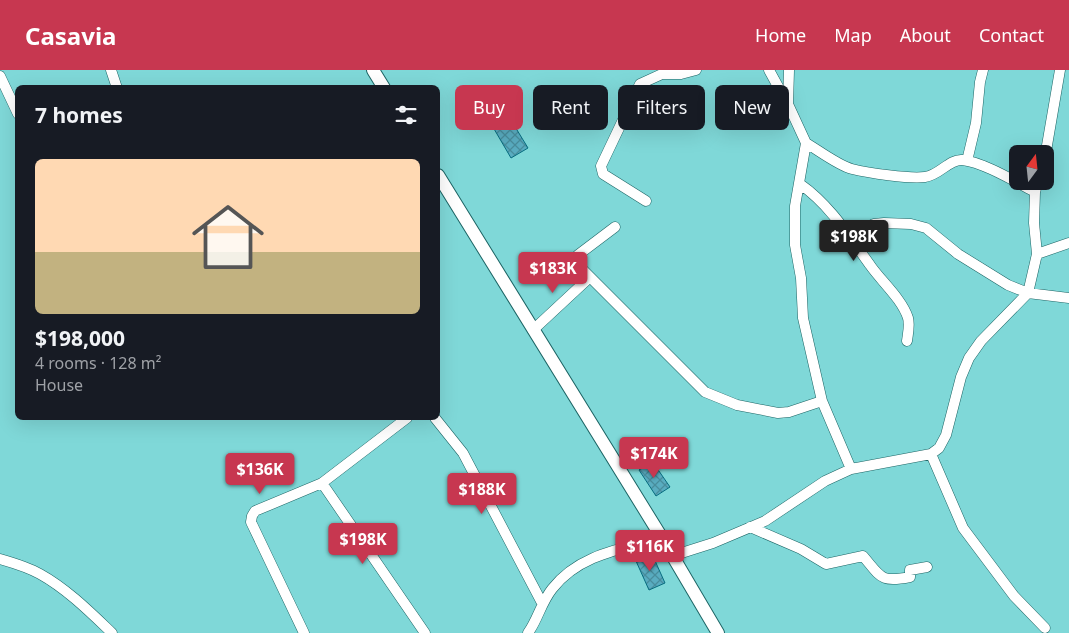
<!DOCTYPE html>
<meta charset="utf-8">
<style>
body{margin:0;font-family:"Noto Sans",sans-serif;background:#242831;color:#f1f3f6;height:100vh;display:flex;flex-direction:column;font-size:19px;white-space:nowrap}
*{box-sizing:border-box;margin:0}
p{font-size:16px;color:#9ea1a6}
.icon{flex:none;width:28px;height:28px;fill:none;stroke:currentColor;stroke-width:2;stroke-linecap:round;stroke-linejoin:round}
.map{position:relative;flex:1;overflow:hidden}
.panel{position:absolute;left:15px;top:15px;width:425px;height:335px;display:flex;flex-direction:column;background:#171b24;border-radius:8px;box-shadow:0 5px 20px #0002}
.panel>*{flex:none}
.top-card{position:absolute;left:455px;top:15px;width:475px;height:45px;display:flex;gap:10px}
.needle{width:32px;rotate:15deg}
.tools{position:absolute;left:1009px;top:75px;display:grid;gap:10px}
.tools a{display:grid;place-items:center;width:45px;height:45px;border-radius:8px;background:#171b24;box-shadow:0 5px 20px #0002;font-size:25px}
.price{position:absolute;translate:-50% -42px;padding:0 11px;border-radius:5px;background:#c73750;color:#fff;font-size:16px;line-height:32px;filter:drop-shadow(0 1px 2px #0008)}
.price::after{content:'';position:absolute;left:50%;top:30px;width:15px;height:11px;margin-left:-8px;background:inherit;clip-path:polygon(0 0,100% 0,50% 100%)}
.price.active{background:#222;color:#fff}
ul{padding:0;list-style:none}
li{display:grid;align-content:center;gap:10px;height:265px;padding:0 20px}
li span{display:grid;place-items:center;height:155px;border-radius:8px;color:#555}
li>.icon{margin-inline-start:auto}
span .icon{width:90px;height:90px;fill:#fffc;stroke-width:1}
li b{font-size:21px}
h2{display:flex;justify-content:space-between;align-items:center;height:60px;padding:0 20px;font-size:21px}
.pill{padding:0 18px;border-radius:8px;background:#171b24;box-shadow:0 5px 20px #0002;font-size:18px;line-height:45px}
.pill.active{background:#c73750;color:#fff}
header{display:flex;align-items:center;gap:30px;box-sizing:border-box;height:70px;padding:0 25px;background:#c73750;color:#fff}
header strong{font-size:24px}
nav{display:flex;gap:28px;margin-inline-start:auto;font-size:18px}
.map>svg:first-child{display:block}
.building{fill:url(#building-cross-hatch);stroke:#076d80}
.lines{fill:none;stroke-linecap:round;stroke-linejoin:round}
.minor-casing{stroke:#1d6565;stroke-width:11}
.major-casing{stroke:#1d6565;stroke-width:14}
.minor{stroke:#fff;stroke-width:10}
.major{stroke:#fff;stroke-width:12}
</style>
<header>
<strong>Casavia</strong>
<nav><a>Home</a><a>Map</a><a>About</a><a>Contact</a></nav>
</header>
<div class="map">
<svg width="1069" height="563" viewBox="0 0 1069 563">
<defs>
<pattern id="building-cross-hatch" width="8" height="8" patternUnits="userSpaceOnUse" patternTransform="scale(1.25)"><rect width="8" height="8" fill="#59acc0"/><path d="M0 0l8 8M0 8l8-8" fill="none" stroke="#488d9d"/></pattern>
</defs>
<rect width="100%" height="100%" fill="#7fd8d8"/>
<path class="building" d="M492,19L528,78L511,88L476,28Z
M652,391L670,417L656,426L639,400Z
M652,484L665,513L649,520L636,491Z"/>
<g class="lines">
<defs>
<path id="minor" d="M111,0L117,18
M769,0L787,33
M789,0L788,34L806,73L795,136V175L801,208L803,248L822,331L851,399
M0,6L18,44
M806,73C818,80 839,96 852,99C868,103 909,109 925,107C940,105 949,89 962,90C983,92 1016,112 1035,122
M1045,87L1060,0
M967,91L976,53L980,12L983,0
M800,114C830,135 849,166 870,195C881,211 902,229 908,248C910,255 908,263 907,271
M646,131L603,104L601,96L640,14L662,4H681L696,0
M615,157L578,185L576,189L577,194L705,322L737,335L778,343L789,342L822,331
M851,166L874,154L884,153L911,154L926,158L958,184L1008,215L1028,223L1069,228
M1037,184L1069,173
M533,260L590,207
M435,348L463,383L542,533
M931,384L963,458L1014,526L1045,558
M322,413L425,563
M750,457L801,479L826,494L863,486C881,507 880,513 910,507V500L927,497
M672,486L713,473L765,451L825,411L851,399L931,384L939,378L946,365L961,307L969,288L981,271L1028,223L1037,184L1034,153L1035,122L1038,111
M0,489C14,493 28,497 40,504C67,519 90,542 112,563
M304,563L251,452L252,446L255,441L322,413L407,348
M528,563C538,549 541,533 552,519C579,484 622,479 662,468"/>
<path id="major" d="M373,0L384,18
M438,105L662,468L718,563"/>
</defs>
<use href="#minor" class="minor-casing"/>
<use href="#major" class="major-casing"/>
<use href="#minor" class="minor"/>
<use href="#major" class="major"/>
</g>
</svg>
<div class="tools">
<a><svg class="needle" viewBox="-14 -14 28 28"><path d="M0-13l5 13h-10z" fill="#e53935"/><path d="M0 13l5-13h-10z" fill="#9ea1a6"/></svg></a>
</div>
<b class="price active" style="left:854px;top:192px">$198K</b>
<b class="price" style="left:553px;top:224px">$183K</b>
<b class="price" style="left:654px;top:409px">$174K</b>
<b class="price" style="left:260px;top:425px">$136K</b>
<b class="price" style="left:482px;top:445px">$188K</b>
<b class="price" style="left:363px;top:495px">$198K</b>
<b class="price" style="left:650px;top:502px">$116K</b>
<div class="top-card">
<a class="pill active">Buy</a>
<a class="pill">Rent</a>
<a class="pill">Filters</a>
<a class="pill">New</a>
</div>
<section class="panel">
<h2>7 homes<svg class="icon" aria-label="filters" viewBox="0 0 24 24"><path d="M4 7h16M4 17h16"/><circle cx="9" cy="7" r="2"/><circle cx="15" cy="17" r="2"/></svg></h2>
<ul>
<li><span style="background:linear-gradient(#ffd9b3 60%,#c2b280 0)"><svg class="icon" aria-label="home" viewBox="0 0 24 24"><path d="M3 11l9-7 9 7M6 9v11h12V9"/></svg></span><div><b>$198,000</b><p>4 rooms · 128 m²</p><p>House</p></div></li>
</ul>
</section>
</div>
